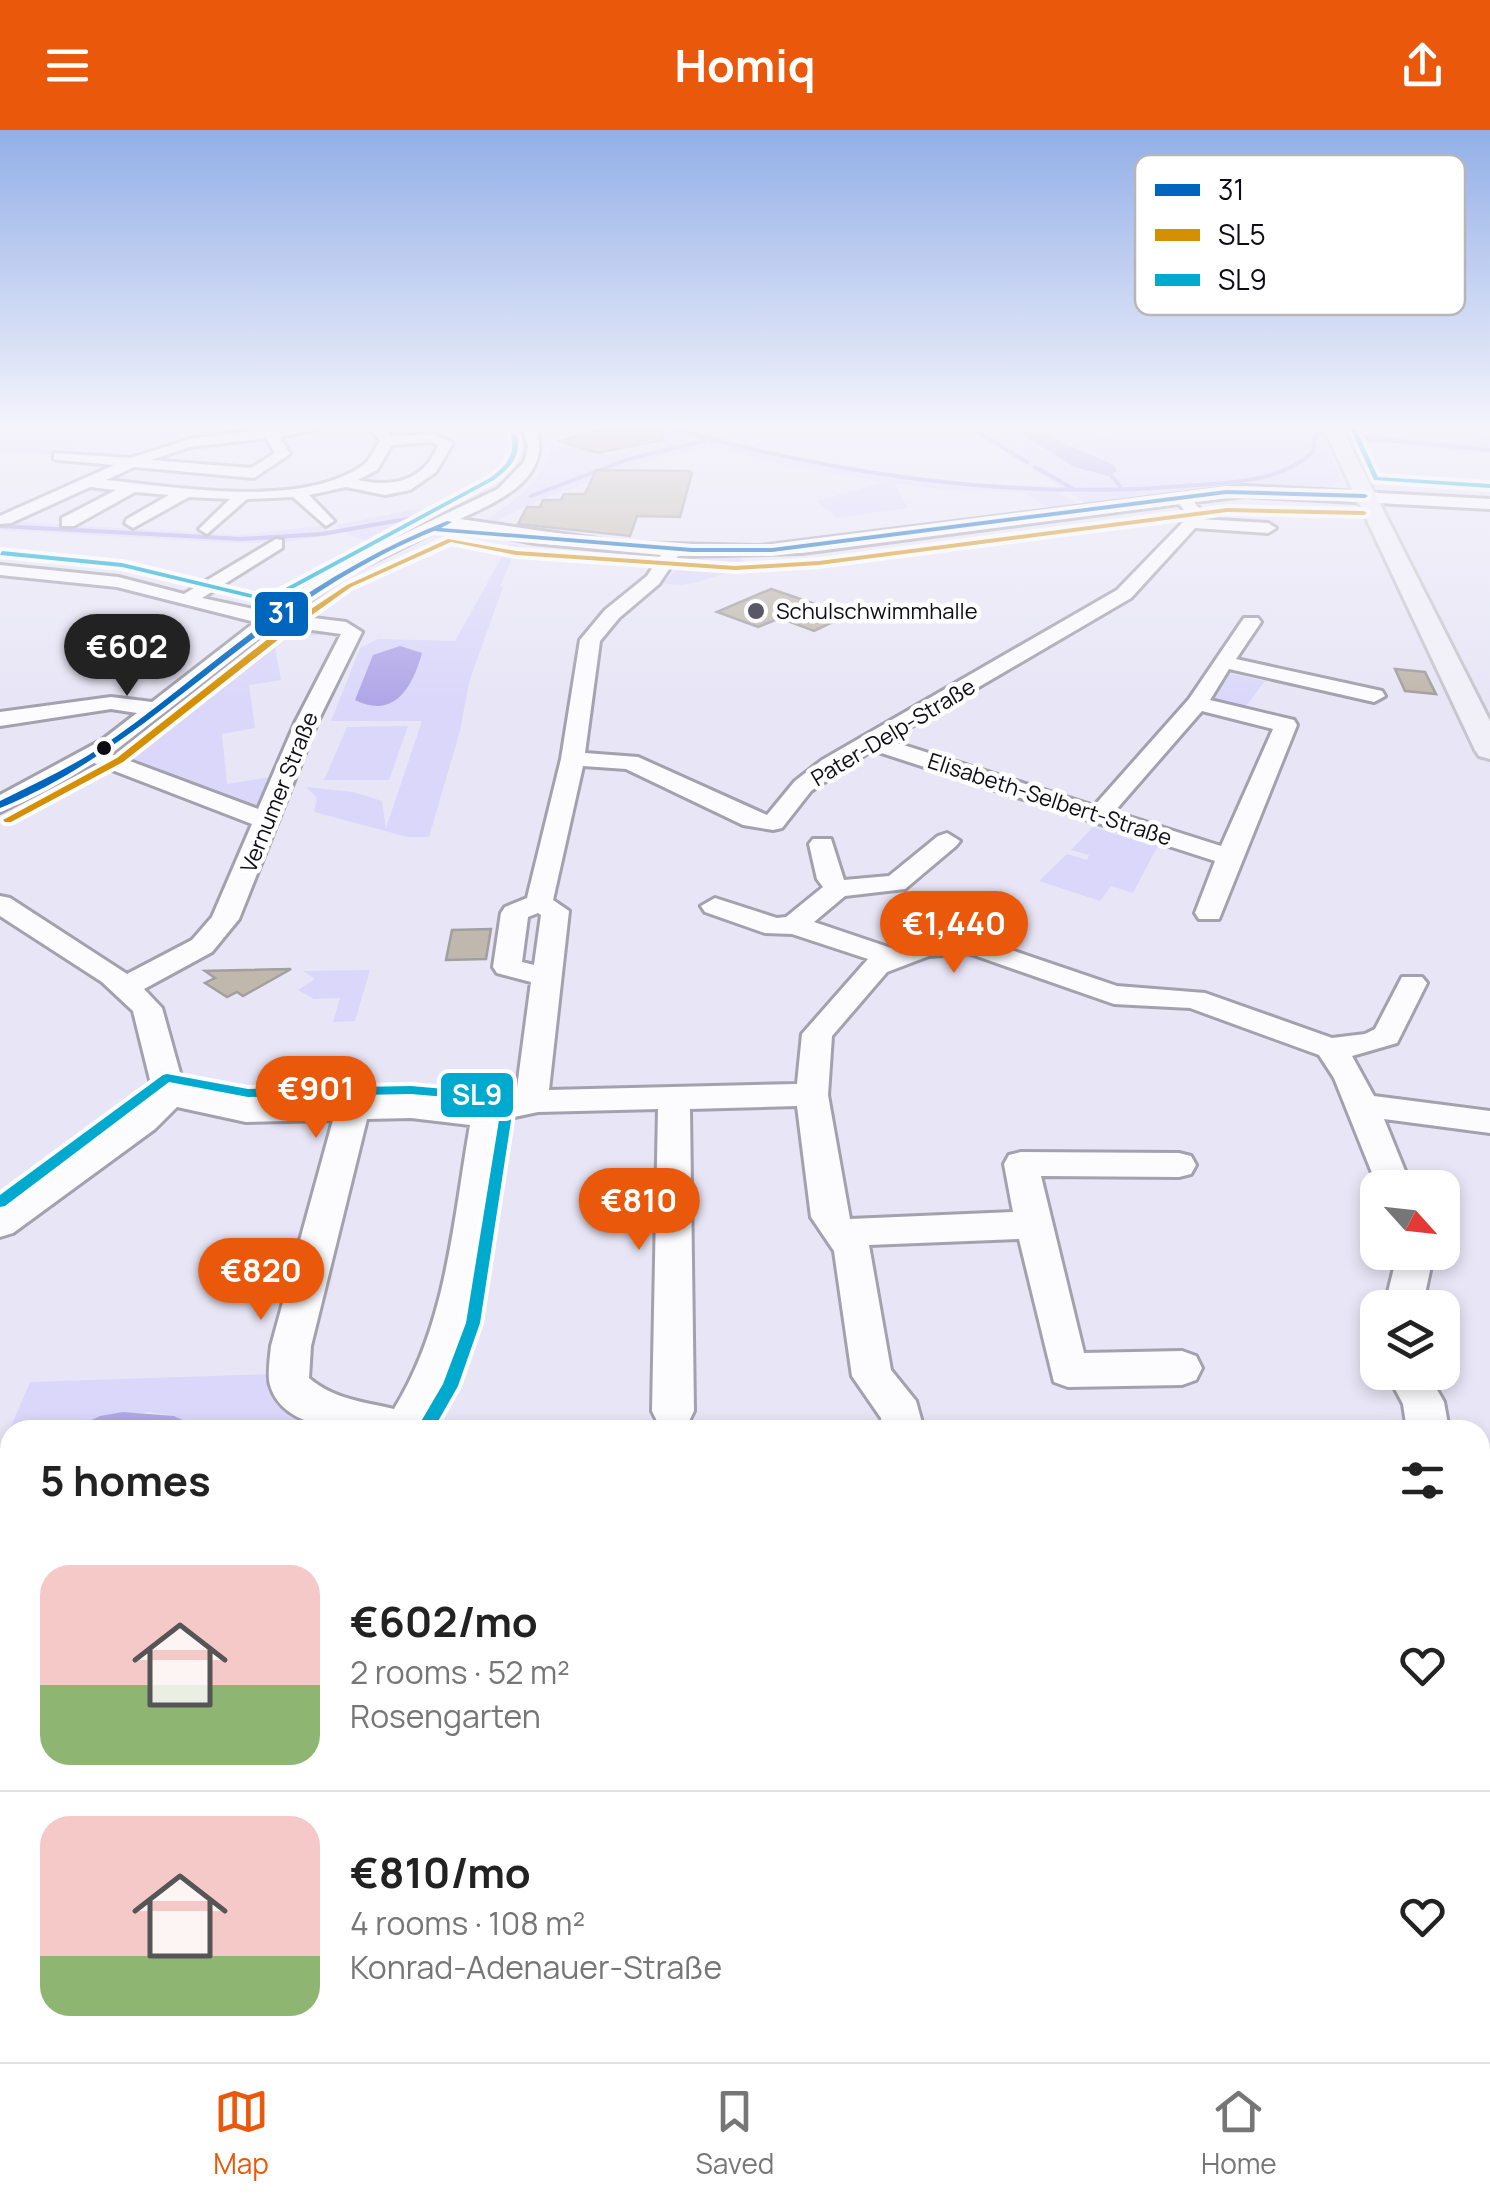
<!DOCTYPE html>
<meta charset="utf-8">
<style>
body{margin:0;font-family:Manrope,sans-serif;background:#f2f2f2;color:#222;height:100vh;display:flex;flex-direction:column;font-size:38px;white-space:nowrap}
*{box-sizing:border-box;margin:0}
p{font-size:32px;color:#767676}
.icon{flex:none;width:55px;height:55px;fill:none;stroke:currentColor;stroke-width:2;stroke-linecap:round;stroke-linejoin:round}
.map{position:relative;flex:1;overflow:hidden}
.side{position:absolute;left:0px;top:1290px;width:1490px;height:642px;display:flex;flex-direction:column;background:#fff;border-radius:30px 30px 0 0;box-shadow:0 5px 15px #0003}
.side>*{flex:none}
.needle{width:65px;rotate:117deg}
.buttons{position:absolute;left:1360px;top:1040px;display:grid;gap:20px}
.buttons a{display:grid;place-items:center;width:100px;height:100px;border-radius:20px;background:#fff;box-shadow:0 5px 15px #0003;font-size:50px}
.price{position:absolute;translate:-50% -85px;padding:0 22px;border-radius:35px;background:#ea580c;color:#fff;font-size:32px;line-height:65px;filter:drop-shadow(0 2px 5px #0008)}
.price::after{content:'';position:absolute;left:50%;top:60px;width:30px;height:22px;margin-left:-15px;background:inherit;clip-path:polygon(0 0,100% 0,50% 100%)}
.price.selected{background:#222;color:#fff}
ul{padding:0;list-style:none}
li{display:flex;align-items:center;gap:30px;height:250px;padding:0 40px}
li+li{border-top:2px solid #e0e0e0}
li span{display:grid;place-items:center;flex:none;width:280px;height:200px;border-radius:30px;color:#555}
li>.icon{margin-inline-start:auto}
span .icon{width:120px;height:120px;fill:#fffc;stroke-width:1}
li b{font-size:42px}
h2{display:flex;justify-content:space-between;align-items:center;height:120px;padding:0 40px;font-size:42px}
header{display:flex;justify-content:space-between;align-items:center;height:130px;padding:0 40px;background:#ea580c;color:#fff;font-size:45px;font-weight:700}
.dock{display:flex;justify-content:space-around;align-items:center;height:140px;border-top:2px solid #e0e0e0;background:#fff;font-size:28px;color:#767676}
.dock a{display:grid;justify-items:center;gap:5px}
.dock .selected{color:#ea580c}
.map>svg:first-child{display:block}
.green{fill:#dbd7fa}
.water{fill:#b1a7e8}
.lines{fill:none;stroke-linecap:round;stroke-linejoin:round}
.stream{stroke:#b1a7e8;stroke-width:4}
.building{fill:#c0b8ac;stroke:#a29fa1;stroke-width:2.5}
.minor-casing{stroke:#a3a1ad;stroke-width:6}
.major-casing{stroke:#c7c6cd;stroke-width:6}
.minor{fill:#fcfbfe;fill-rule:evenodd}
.major{fill:#f1f0f9;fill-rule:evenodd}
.bus-1-casing{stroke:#fff;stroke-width:8}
.bus-2-casing{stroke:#fff;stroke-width:8}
.bus-3-casing{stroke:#fff;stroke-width:8}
.bus-1{fill:#0065bd;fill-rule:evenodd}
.bus-2{fill:#d48f03;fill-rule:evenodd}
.bus-3{fill:#00a9ce;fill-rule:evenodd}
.poi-dot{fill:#5a5864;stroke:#fff;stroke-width:4}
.bus-dot{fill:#0d0c15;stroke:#fff;stroke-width:4}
.labels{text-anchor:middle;stroke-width:9;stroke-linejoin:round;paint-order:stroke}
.far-poi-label{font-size:22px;fill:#0d0c15;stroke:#fff;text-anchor:start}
.far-street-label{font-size:22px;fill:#0d0c15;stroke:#fff}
.key{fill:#fff;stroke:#b6b6b9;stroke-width:2.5}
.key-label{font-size:28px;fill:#0d0c15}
.line-badge{stroke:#fff;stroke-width:4}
.badge-label{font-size:28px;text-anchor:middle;font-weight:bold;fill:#fff}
</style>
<header><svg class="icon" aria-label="menu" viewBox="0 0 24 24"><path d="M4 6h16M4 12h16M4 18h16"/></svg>Homiq<svg class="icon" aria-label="share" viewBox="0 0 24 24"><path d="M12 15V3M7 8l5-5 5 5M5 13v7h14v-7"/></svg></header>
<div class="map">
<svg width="1490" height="1932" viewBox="0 0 1490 1932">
<rect width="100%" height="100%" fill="#e8e6f6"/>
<path class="green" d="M0,299H130L57,325L0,321Z
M509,299H522C540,333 484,377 454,381C447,382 438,379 431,378C468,364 495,359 515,320Z
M645,299H689L796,329L881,343L981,355H1046L1080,375L1050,379L1023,362L952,361L894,353L908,378L837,388L816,371L885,352L793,337L709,316L654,329L540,370L485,396L480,393C509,375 542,354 551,319L575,313L612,325L671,308Z
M968,299H1014L1074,337L1112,346L1117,341L1093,325L1028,299H1088L1117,310L1205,308L1206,299H1319L1341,351L1323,358L1236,356L1089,375Z
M1350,302L1478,316L1482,305L1490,307V323L1354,309Z
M416,379L448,383C412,399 371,429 336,395Z
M0,391L238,405L321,396L334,404L284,412L236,413L0,400Z
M509,414L518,415L500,456L503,457L469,552L460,601L429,707H408L314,682L317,668L306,657L353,662L382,671L386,698L422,591H331L360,518L378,509L455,511Z
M689,427L740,428L753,440C722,438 694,461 663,453Z
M293,496L342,502L274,511L281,550L249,555L255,598L222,604L227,654L271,647L261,676L250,678L122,626L121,617C159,588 251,500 293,496Z
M1228,543L1265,551L1243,580L1206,571Z
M408,596L389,650H324L347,597Z
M1093,697L1141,712L1148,706L1161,710L1133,763L1111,756L1100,771L1039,751L1067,724L1087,730L1089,725L1071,720Z
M370,840L355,891L333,892L340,868L314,869L298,860L315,849L303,841Z
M273,1244L361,1300H204L174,1286L150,1282L100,1286L70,1300H10V1624L0,1634V1322L30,1252Z
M0,1871L10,1880V1922H319V1932H0Z"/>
<path class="water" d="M1014,299L1047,306L1114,335L1117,341L1109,346L1074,337Z
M400,516L422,523C413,556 395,590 355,570L373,525Z
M123,1282L174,1286L204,1300H70L100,1286Z
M10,1624V1880L0,1871V1634Z"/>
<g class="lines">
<path class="stream" d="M673,299C841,345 1009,370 1184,356C1228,352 1278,354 1313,322L1315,306L1322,304L1490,320
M973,299L1027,332
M1035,337L1072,358
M1112,346L1123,360
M531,366L629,329L704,311
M0,396L242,409L322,404L429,385"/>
</g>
<path class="building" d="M602,299H662L663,310L597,323L560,311Z
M596,340L688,341L692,343L680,387L637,386L630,406L518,394L527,377H540L543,370H561L564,364H585Z
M771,459L848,485L814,501L780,488L758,497L717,482Z
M1395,539L1425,542L1436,564L1405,561Z
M491,799L486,829L446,830L452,800Z
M291,839L243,866L237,862L227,867L205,853L215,848L205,841Z"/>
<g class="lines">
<defs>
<path id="minor" d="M261,299H316L280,307L290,324L254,348L134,337L106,350C177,357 299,379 362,336C370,331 374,320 380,311L371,299H386L391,306L433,304L453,313L436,342L410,360L385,365L346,357L309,365L334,391L326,396L293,367L247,369L207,404L199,399L230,369L189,367L133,398L125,393L127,389L169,365L135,362L74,396H62V388L116,360L90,357L11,393L0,394V386L114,335L59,330L54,329V323L130,328L190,309ZM266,308L275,323L251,338L151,330L190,317ZM431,312L438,315C425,351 392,358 358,350L377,340L392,315Z
M523,299H537C551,350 498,371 460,389L625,413L760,416L1244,356L1490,369V379L1244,366L1194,372L1202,382L1200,389L1268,393L1276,398L1268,403L1195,398L1131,468L888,610L1094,676L1189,569L1244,488H1258L1261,492L1236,529L1382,561L1385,566L1374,572L1229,539L1210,570L1294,590L1297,595L1219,789H1199L1195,783L1215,731L872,620L811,661L782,698L773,700L743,695L626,639L583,636L553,770L569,781L549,960L797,954L802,904L868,829L792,804L765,803L705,782L701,776L715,768L777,788L786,787L823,757L817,749L809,714L813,709H831L844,750L889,746L938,706L947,703L960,711L956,716L905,759L845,766L814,792L894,819L924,809L970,806L1117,856L1205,863L1332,908L1365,904L1375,899L1402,847H1422L1427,853L1397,913L1352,926L1374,966L1490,981V1003L1384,989L1412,1058H1378L1334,948L1319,925L1190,878L1114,874L968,823L929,826L887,842L832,906L828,965L850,1089L1013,1082L1004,1034L1009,1025L1021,1022L1179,1023L1191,1026L1196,1035L1191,1044L1179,1047L1041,1046L1084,1223L1182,1221L1196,1226L1202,1238L1196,1250L1182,1255L1068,1257L1054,1252L1019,1109L869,1115L891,1240L916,1271L924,1300H882L881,1288L852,1246L834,1121L811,1087L797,976L690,979L694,1281L688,1293L673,1299L658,1293L652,1281L658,979L538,982L505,989L475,1189L454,1249L427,1300C384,1300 286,1311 270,1255C267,1244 270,1228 271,1216L333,990L246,992L177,977L155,999L13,1103L0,1107V1076L131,983L153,962L133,881L102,852L0,786V766L10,768L127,844L192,810L212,787L252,694L94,633L0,682V665L102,610L137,583L111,579L0,596V582L111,567L152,572L255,492L117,457L0,445V435L118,447L184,464L276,409L282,410V418L202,468L268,482L334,437L498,359L524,332L528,318ZM1179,374L1186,382L1183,392L1117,460L822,630L795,651L767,685L638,627L585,623L600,511L619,488L659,454L678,426L802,423ZM446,396L534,413L661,425L647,446L605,480L580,510L561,629L527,768L505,777L501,783L493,837L497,843L531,852L516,965L476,973L411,966L246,970L184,957L162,878L144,859L212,822L239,789L317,593L362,502L346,492L289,485L346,445ZM276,495L341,504L295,593L258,679L111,624ZM1202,581L1273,599L1221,716L1114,682ZM538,783L541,785L534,835L522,832L528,787ZM411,988L470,995C453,1092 447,1193 394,1279C364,1272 333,1269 309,1248L311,1216L367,989Z
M1398,1122H1434L1422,1178H1384Z
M1386,1242H1427L1444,1272L1449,1300H1407L1403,1274Z
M1480,1439L1490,1443V1489L1480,1485Z
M1480,1862L1490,1866V1930L1471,1922H1480Z
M311,1922H370L371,1932H311Z
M741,1922H800L801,1932H741Z"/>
<path id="major" d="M1324,299H1342L1490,591V629L1479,626L1475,620Z"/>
</defs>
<use href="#minor" class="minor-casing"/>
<use href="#major" class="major-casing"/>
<use href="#minor" class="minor"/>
<use href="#major" class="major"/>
<defs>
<path id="bus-1" d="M1226,360L1365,364L1368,366L1365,368L1226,364L772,422H692L434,401C362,430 299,473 237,521C162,579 89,642 0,678V671C32,655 65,640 95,621C157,580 212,530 273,487C328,448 384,416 447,391L452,392L441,398L692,418H772Z"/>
<path id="bus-2" d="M1227,378L1364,381L1367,383L1364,385L1227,382L819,435L735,440L516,425L451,412L351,457L284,505L123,632L11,692H5L3,690L117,628L278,501L347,455L448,409L516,421L735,436L819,431Z"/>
<path id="bus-3" d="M1351,299H1356L1378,347L1490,354V358L1374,350Z
M514,303L517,305C522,326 510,338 494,350L268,472L122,437L0,425L2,421L122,433L267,468L490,348C506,336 516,325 511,305Z
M167,944L248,959L411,956L501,964L512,984L480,1193L458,1256L433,1300H416L443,1254L466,1193L500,984L493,971L411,964L248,967L169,952L5,1076L0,1077V1065L163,945Z"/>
</defs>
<use href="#bus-1" class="bus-1-casing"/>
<use href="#bus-2" class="bus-2-casing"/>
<use href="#bus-3" class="bus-3-casing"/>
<use href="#bus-1" class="bus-1"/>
<use href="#bus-2" class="bus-2"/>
<use href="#bus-3" class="bus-3"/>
</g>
<linearGradient id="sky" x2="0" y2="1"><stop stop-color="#92afe8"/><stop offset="0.52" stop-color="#f5f4fb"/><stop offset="1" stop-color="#f5f4fb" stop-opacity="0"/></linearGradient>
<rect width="1490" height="570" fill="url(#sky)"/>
<circle class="poi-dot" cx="756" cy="481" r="10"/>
<circle class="bus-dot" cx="104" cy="618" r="9"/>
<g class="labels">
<g class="far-poi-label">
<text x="776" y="489">Schulschwimmhalle</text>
</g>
<g class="far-street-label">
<text transform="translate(893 602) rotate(-31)" y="8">Pater-Delp-Straße</text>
<text transform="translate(279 662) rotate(-68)" y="8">Vernumer Straße</text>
<text transform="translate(1050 669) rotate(18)" y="8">Elisabeth-Selbert-Straße</text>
</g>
</g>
<rect x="1135" y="25" width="330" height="160" rx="15" class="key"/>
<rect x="1155" y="54" width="45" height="12" fill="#0065bd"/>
<rect x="1155" y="99" width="45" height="12" fill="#d48f03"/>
<rect x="1155" y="144" width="45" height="12" fill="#00a9ce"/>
<g class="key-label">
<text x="1218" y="70">31</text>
<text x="1218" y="115">SL5</text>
<text x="1218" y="160">SL9</text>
</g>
<g class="line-badge">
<rect x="253" y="460" width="57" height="48" rx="10" fill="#0065bd"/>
<rect x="439" y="941" width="76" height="48" rx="10" fill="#00a9ce"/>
</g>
<g class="badge-label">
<text x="282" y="493">31</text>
<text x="477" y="975">SL9</text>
</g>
</svg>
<div class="buttons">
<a><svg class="needle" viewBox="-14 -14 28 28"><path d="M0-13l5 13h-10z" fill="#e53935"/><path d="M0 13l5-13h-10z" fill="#767676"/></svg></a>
<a><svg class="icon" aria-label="layers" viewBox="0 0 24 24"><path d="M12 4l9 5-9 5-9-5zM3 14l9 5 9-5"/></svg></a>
</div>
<b class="price selected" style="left:127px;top:569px">€602</b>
<b class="price" style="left:954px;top:846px">€1,440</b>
<b class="price" style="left:316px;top:1011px">€901</b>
<b class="price" style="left:639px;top:1123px">€810</b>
<b class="price" style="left:261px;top:1193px">€820</b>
<section class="side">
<h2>5 homes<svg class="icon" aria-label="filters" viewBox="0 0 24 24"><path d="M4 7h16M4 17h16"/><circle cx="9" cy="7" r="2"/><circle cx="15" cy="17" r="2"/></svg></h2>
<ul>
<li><span style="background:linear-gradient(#f6c9c9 60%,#8fb573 0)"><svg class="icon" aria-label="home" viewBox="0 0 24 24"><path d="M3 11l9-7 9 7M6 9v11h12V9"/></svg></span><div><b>€602/mo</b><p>2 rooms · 52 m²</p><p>Rosengarten</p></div><svg class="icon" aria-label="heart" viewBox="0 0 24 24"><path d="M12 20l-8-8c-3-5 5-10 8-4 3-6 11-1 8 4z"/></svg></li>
<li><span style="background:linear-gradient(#f6c9c9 70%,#8fb573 0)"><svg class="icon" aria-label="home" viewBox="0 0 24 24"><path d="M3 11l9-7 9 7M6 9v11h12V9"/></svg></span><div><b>€810/mo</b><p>4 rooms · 108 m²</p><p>Konrad-Adenauer-Straße</p></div><svg class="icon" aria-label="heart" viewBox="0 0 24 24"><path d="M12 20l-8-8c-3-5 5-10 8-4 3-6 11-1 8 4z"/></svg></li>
</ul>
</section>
</div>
<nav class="dock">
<a class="selected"><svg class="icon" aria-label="map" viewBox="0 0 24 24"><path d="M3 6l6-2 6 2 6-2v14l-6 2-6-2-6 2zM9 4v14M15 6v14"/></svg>Map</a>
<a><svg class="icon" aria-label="saved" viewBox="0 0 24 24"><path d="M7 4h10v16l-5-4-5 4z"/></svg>Saved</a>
<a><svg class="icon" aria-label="home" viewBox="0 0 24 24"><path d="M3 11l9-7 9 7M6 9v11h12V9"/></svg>Home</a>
</nav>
